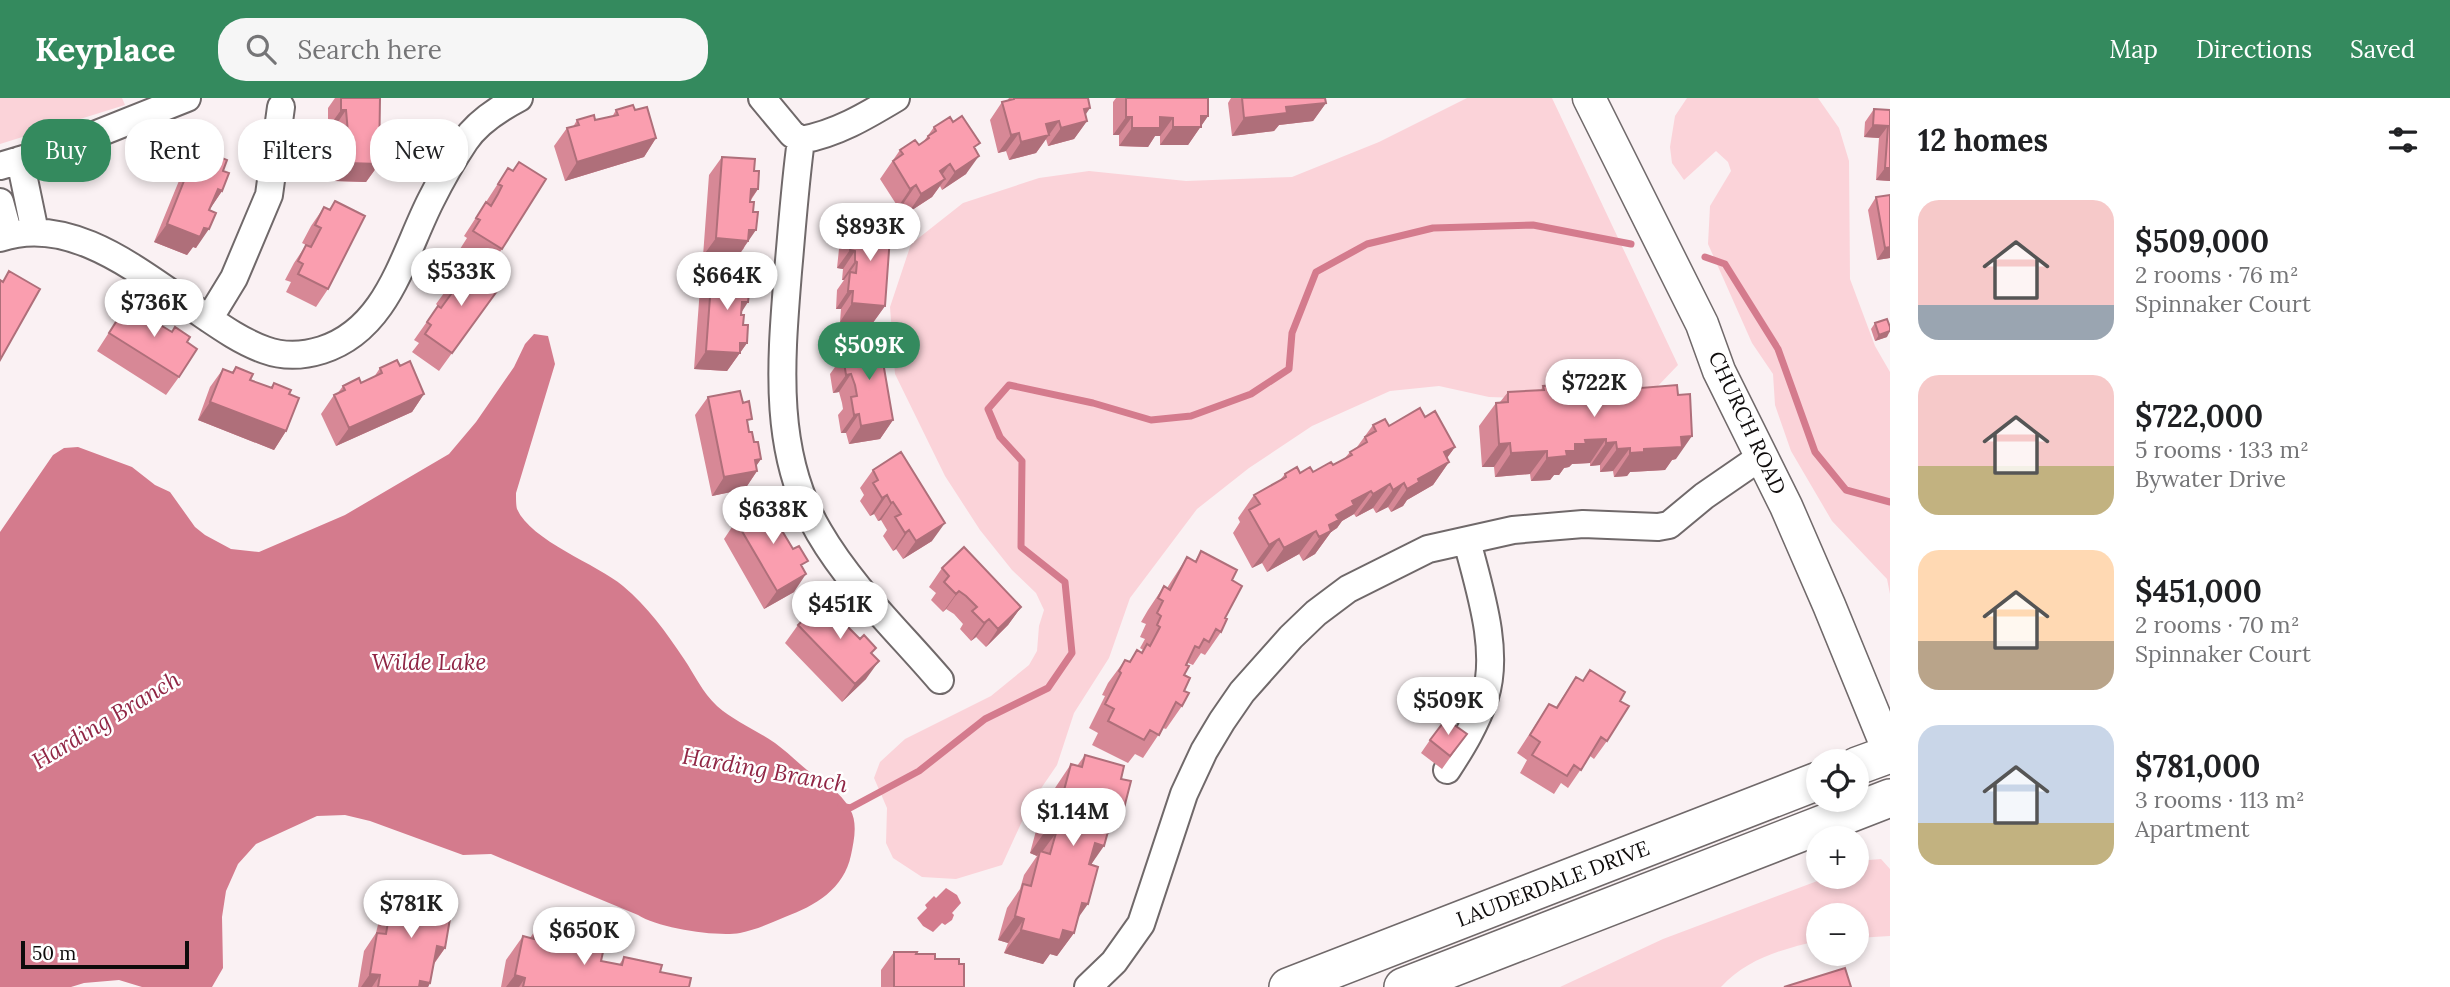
<!DOCTYPE html>
<meta charset="utf-8">
<style>
body{margin:0;font-family:Lora,serif;background:#f6f6f6;color:#202124;height:100vh;display:flex;flex-direction:column;font-size:26px;white-space:nowrap}
*{box-sizing:border-box;margin:0}
p{font-size:23px;color:#757577}
.icon{flex:none;width:38px;height:38px;fill:none;stroke:currentColor;stroke-width:2;stroke-linecap:round;stroke-linejoin:round}
.map{position:relative;flex:1;overflow:hidden}
.sheet{display:flex;flex-direction:column;background:#fff;width:560px}
.sheet>*{flex:none}
.top-card{position:absolute;left:21px;top:21px;width:665px;height:63px;display:flex;gap:14px}
.fabs{position:absolute;left:1806px;top:651px;display:grid;gap:14px}
.fabs a{display:grid;place-items:center;width:63px;height:63px;border-radius:50%;background:#fff;box-shadow:0 4px 10px #0003;font-size:35px}
.scale{position:absolute;left:21px;bottom:18px;width:168px;box-sizing:border-box;padding-left:7px;border:4px solid #0f0c0c;border-top:0;font-size:19px;line-height:24px;white-space:nowrap;color:#0f0c0c;-webkit-text-stroke:5px #fff;paint-order:stroke}
.price{position:absolute;translate:-50% -60px;padding:0 16px;border-radius:24px;background:#fff;color:#222;font-size:23px;line-height:46px;filter:drop-shadow(0 2px 4px #0008)}
.price::after{content:'';position:absolute;left:50%;top:42px;width:21px;height:16px;margin-left:-10px;background:inherit;clip-path:polygon(0 0,100% 0,50% 100%)}
.price.selected{background:#348a5e;color:#fff}
ul{padding:0;list-style:none}
li{display:flex;align-items:center;gap:21px;height:175px;padding:0 28px}
li span{display:grid;place-items:center;flex:none;width:196px;height:140px;border-radius:21px;color:#555}
li>.icon{margin-inline-start:auto}
span .icon{width:84px;height:84px;fill:#fffc;stroke-width:1}
li b{font-size:30px}
h2{display:flex;justify-content:space-between;align-items:center;height:84px;padding:0 28px;font-size:30px}
.tag{padding:0 24px;border-radius:28px;background:#fff;box-shadow:0 4px 10px #0003;font-size:24px;line-height:63px}
.tag.selected{background:#348a5e;color:#fff}
header{display:flex;align-items:center;gap:42px;box-sizing:border-box;height:98px;padding:0 35px;background:#348a5e;color:#fff}
header strong{font-size:33px}
nav{display:flex;gap:38px;margin-inline-start:auto;font-size:24px}
.search{width:490px;height:63px;background:#f6f6f6;display:flex;align-items:center;gap:18px;box-sizing:border-box;padding:0 24px;border-radius:28px;color:#757577;font-size:26px}
main{display:flex;flex:1;min-height:0}
.map>svg:first-child{display:block}
.green{fill:#fbd3d9}
.water{fill:#d47b8d}
.lines{fill:none;stroke-linecap:round;stroke-linejoin:round}
.stream{stroke:#d47b8d;stroke-width:7}
.minor-casing{stroke:#70696a;stroke-width:30}
.tertiary-casing{stroke:#70696a;stroke-width:35}
.secondary-casing{stroke:#70696a;stroke-width:40}
.minor{stroke:#fff;stroke-width:26}
.tertiary{stroke:#fff;stroke-width:32}
.secondary{stroke:#fff;stroke-width:37}
.wall{fill:#d78896}
.shaded-wall{fill:#af6f7a}
.building{fill:#fa9eaf;stroke:#af6f7a;stroke-width:2}
.labels{text-anchor:middle;stroke-width:5;stroke-linejoin:round;paint-order:stroke}
.street-label{font-size:21px;fill:#0f0c0c;stroke:#fff}
.water-label{font-size:23px;font-style:italic;fill:#902645;stroke:#fff}
</style>
<header>
<strong>Keyplace</strong>
<div class="search"><svg class="icon" aria-label="search" viewBox="0 0 24 24"><circle cx="10" cy="10" r="6"/><path d="M15 15l6 6"/></svg>Search here</div>
<nav><a>Map</a><a>Directions</a><a>Saved</a></nav>
</header>
<main>
<div class="map">
<svg width="1890" height="889" viewBox="0 0 1890 889">
<rect width="100%" height="100%" fill="#faf1f3"/>
<path class="green" d="M0,0H122L125,7L0,46Z
M1467,0H1552L1678,267L1656,290L1575,302L1489,299L1439,288L1390,293L1312,328L1249,370L1197,411L1130,500L1109,560L1074,615L1057,667L1029,708L1002,767L956,781L922,779L893,760L886,745L887,710L874,680L880,664L905,641L991,598L1029,567L1037,553L1039,528L1044,512L1036,495L1012,472L980,432L945,378L895,276L890,209L911,146L963,105L1039,80L1089,73L1186,83L1292,79L1379,44Z
M1687,0H1818L1839,30L1849,63L1850,181L1875,248L1890,274V496L1887,481L1832,423L1791,353L1775,307L1773,276L1752,245L1708,146L1710,108L1731,73L1728,64L1716,53L1684,82L1672,65L1670,49L1675,18Z
M1881,761L1890,771V838L1857,840V817H1818V843C1782,851 1747,861 1721,889H1560L1663,841L1828,779H1857V763Z"/>
<path class="water" d="M534,236L548,238L555,266L516,395C516,400 516,407 517,411C531,443 597,466 623,488C648,509 666,534 684,561C695,577 702,594 717,608C734,623 756,632 775,645C786,653 796,663 807,672C822,683 841,694 850,711C858,725 854,742 851,757C844,791 815,808 785,819C771,825 756,832 740,835C716,839 658,830 638,817L491,756L463,757L370,723L345,717L317,718L256,746L238,766L226,793L222,819L223,870L212,889H142L119,882L84,885L71,889H0V434L53,357L64,350L78,349L132,369L155,387L170,394L195,429L205,437L231,451L259,454L345,417L449,356L476,324L514,269L525,246Z
M946,790L957,797L961,805L952,815L954,817L952,822L945,827L942,825L933,834L923,828L917,820L927,810L925,807L934,798L936,800Z"/>
<g class="lines">
<path class="stream" d="M1705,159L1725,166L1778,251L1815,354L1846,392L1890,404
M841,708L850,710L919,673L985,621L1048,590L1072,555L1065,484L1021,449L1022,363L1000,339L988,311L1009,287L1093,305L1151,322L1191,318L1251,296L1289,271L1292,235L1316,174L1367,146L1433,130L1533,127L1631,146"/>
<defs>
<path id="minor" d="M762,0L792,36L801,42C836,36 866,18 896,0
M801,42C795,86 792,130 788,174C781,262 772,355 819,434C851,489 899,534 940,582
M20,62L35,134
M0,68L64,49L187,0
M0,104L9,137
M0,140C72,116 140,175 196,212C218,227 240,243 265,252C284,259 303,258 322,252C388,231 403,157 431,102C441,82 453,61 465,43C477,25 500,10 519,0
M209,221L234,180L269,97L281,9
M1447,672C1462,649 1476,626 1485,599C1500,552 1479,490 1467,443
M1088,889L1114,864L1141,826L1184,696L1204,653L1222,623L1242,594L1291,539L1316,515L1348,491L1428,451L1513,432L1583,426L1658,429L1669,427L1704,398L1762,358"/>
<path id="tertiary" d="M1589,0L1702,226L1719,273L1786,408L1829,507L1890,656"/>
<path id="secondary" d="M1857,668L1890,656
M1288,889L1818,683
M1403,889L1890,700"/>
</defs>
<use href="#minor" class="minor-casing"/>
<use href="#tertiary" class="tertiary-casing"/>
<use href="#secondary" class="secondary-casing"/>
<use href="#minor" class="minor"/>
<use href="#tertiary" class="tertiary"/>
<use href="#secondary" class="secondary"/>
</g>
<path class="wall" d="M335,0H380L379,66L366,84L335,83V71H329V53L335,45L334,30H328V10Z
M1009,0H1088L1085,17L1087,23L1074,41L1048,48L1046,41L1036,55L1009,62L1006,53L998,55L990,22L1002,4L1007,3Z
M1116,0H1208V18L1188,47H1160V38H1155L1148,49L1119,48V37H1113V4Z
M1231,0H1325L1326,5L1313,23L1279,27L1274,33L1232,38L1228,5Z
M1874,11L1890,12V83L1876,82L1879,40L1864,39L1865,24Z
M616,12H635L656,40L644,59L565,83L554,48L567,30L573,29L577,22H595L612,19Z
M934,29L975,52L966,76L942,92L940,88L932,99L909,114L903,106L898,109L880,81L900,52L919,47L924,43Z
M197,50L223,73L222,93L209,112L196,150L193,149L187,157L154,144L185,68Z
M722,59L754,73L758,91L751,102L744,150L736,161L703,158L709,77Z
M508,70L502,151L489,170L460,151L467,140L464,138Z
M1890,97V160L1877,162L1868,112L1876,99Z
M335,103L328,191L316,209L286,194L291,184L285,182L294,165L306,147L302,145L311,128L324,109L329,112Z
M858,122L885,208L872,226L840,224L841,211H836L837,192L844,182H842L843,171L837,170L839,151Z
M712,172L741,215L747,245L727,273L694,271L700,190Z
M460,173L464,176L500,189L439,273L412,254L419,245L414,242L438,208L436,206Z
M128,205L187,244L179,279L166,297L97,253Z
M1875,225L1887,239L1875,243L1871,231Z
M847,247L893,322L880,341L849,346L846,335H841L838,317L843,311L842,305L839,294L833,295L830,276L835,269L834,265Z
M400,268L424,296L412,314L336,348L321,316L334,297L337,296L343,288L361,285L374,279L380,270Z
M236,269L250,282L270,290L274,285L289,296L286,333L274,352L198,322L210,289L223,271L232,274Z
M1626,283L1641,290L1676,361L1672,362L1665,372L1630,374L1627,378L1614,379L1613,373L1600,374V367L1590,368V365L1572,366L1569,369L1564,370L1559,377H1554L1550,382L1531,383L1530,376L1495,379L1494,369H1482L1479,328L1496,305L1500,304L1508,294L1541,292L1543,288L1583,301L1601,300L1603,296H1609L1614,290L1622,289Z
M708,299L748,327L749,334L761,361L756,368L757,373L745,391L712,398L695,317Z
M1425,319L1455,349L1447,360L1449,364L1433,387L1407,402L1403,408L1391,414L1388,409L1376,415L1373,410L1356,419L1354,416L1342,423L1337,430L1331,434L1315,456L1303,463L1299,456L1267,474L1262,465L1252,470L1233,435L1240,424L1238,420L1254,397L1280,382L1285,376L1313,374L1333,367L1344,361L1350,354L1357,349L1373,327L1389,328Z
M873,372L932,443L903,461L896,451L893,453L883,438L887,432L881,422L878,423L874,416L870,418L860,403L864,397L860,390Z
M736,423L783,433L803,470L794,494L764,511L724,441Z
M1201,453L1232,482L1221,534L1205,557L1201,555L1193,567L1188,565L1187,567L1184,577L1182,608L1166,631L1163,630L1143,660L1135,656L1128,665L1092,647L1098,635L1089,630L1105,598L1102,597L1108,585L1125,562L1129,564L1137,552L1141,555L1143,552L1140,550L1145,541L1140,539L1146,526L1141,524L1148,512L1164,488L1167,490L1187,459L1195,463Z
M942,470L1021,509L1008,527L986,549L976,539L971,543L960,531L963,526L954,516L946,511L943,514L931,502L936,495L929,489Z
M844,525L872,556L866,581L842,604L785,545L798,527Z
M1576,579L1620,603L1607,643L1594,661L1590,658L1568,690L1561,685L1554,696L1520,675L1527,662L1517,655L1549,606L1556,609Z
M1467,636L1442,671L1421,655L1430,642Z
M1085,657L1108,736L1091,767L1074,835L1057,858L1050,856L1043,866L1004,855L1008,845L998,842L1007,810L1020,791L1024,777L1037,758L1030,755L1040,718L1051,703L1055,690L1071,666L1077,668Z
M403,790L441,807L445,850L434,866L430,885L428,889H358L364,853L376,835L380,818L392,800H396Z
M536,831L601,863L619,867L624,859L660,874L689,889H501L506,862L523,838L530,840Z
M894,854L916,856L959,866L964,889H881V872Z"/>
<path class="shaded-wall" d="M1326,5L1313,23L1279,27L1274,33L1232,38L1244,20L1286,9Z
M1090,10L1080,25L1087,23L1074,41L1048,48L1061,30L1084,11Z
M341,12H346L334,30H328Z
M1201,18H1208L1188,47H1160L1173,29Z
M1126,19H1132L1119,37H1113Z
M1160,19L1173,20L1160,38H1155L1148,49L1119,48L1132,30Z
M1059,23L1036,55L1009,62L1021,44L1046,26Z
M1873,27L1888,28L1879,40L1864,39Z
M1019,35L1006,53L998,55L1011,37Z
M656,40L644,59L565,83L577,64Z
M342,53H348L335,71H329Z
M979,58L966,76L942,92L955,74Z
M347,65L379,66L366,84L335,83Z
M950,66L937,84L940,73Z
M1885,70H1890V83L1876,82Z
M945,81L932,99L909,114L921,96Z
M916,87L903,106L898,109L910,91Z
M218,91L222,93L210,111Z
M751,91H758L745,109Z
M167,126L204,130L209,131L196,150L193,149L187,157L154,144Z
M749,132H756L736,161L703,158L716,140Z
M1890,149V160L1877,162L1885,150Z
M850,152L855,153L843,171L837,170Z
M855,163L857,164L844,182H842Z
M848,193H853L841,211H836Z
M742,204H748L736,223Z
M852,205L885,208L872,226L840,224Z
M1890,233L1887,239L1875,243L1879,237Z
M740,245H747L727,273L694,271L706,253Z
M851,276L839,294L833,295L846,277Z
M424,296L412,314L336,348L349,330Z
M210,304L286,333L274,352L198,322Z
M859,316L846,335H841L854,317Z
M893,322L880,341L849,346L861,328Z
M1692,338L1676,361L1672,362L1665,372L1630,374L1627,378L1614,379L1630,355L1681,339Z
M1606,341L1590,365L1572,366L1569,369L1564,370L1559,377H1554L1550,382L1531,383L1547,360L1566,353L1575,346L1585,342Z
M1616,344L1600,367L1590,368L1606,345Z
M1510,345L1494,369H1482L1499,346Z
M1455,349L1441,368L1449,364L1433,387L1407,402L1403,408L1391,414L1407,391L1444,354Z
M1630,350L1613,373L1600,374L1617,351Z
M1547,353L1530,376L1495,379L1511,355Z
M761,361L752,374L757,373L745,391L712,398L724,379L755,362Z
M1404,385L1388,409L1376,415L1393,392Z
M1390,386L1373,410L1356,419L1373,396Z
M1371,393L1354,416L1342,423L1337,430L1331,434L1315,456L1303,463L1336,417L1352,403Z
M887,397L874,416L870,418L882,400Z
M893,404L881,422L878,423L891,405Z
M945,425L932,443L903,461L916,443Z
M909,432L896,451L893,453L905,435Z
M1316,433L1299,456L1267,474L1284,450Z
M1279,441L1262,465L1252,470L1269,447Z
M806,476L794,494L764,511L777,493Z
M959,493L946,511L943,514L956,496Z
M1021,509L1008,527L986,549L998,531Z
M989,521L976,539L971,543L984,525Z
M879,563L866,581L842,604L855,586Z
M1114,712L1123,714L1106,738Z
M1046,732L1056,735L1039,758L1040,753L1037,758L1030,755Z
M1095,745L1104,748L1088,771Z
M1082,805L1088,806L1071,830Z
M1015,818L1024,821L1008,845L998,842Z
M1021,832H1063L1074,835L1057,858L1050,856L1043,866L1004,855Z
M437,848L445,850L432,868Z
M370,876L380,877L372,889H361Z
M515,877L525,880L519,889H506Z
M420,883L430,885L428,889H416Z"/>
<path class="building" d="M341,0H380L379,66L347,65L348,53H342V35H348L346,12H341Z
M1014,0H1088L1090,10L1084,11L1087,23L1061,30L1059,23L1046,26L1049,37L1021,44L1019,35L1011,37L1002,4L1014,1Z
M1126,0H1208V18H1201V29H1173V20L1160,19V30H1132V19H1126Z
M1242,0H1325L1326,5L1286,9L1287,15L1244,20Z
M633,7L635,12L647,9L656,40L577,64L567,30L579,27L577,22L594,17L595,22L618,17L616,12Z
M1874,11L1890,12V70H1885L1888,28L1873,27Z
M962,18L980,45L974,49L979,58L955,74L950,66L940,73L945,81L921,96L916,87L910,91L893,63L903,56L900,52L915,42L919,47L929,40L928,38L936,33L934,29L950,19L953,24Z
M197,50L227,62L223,73L229,75L222,93L218,91L209,112L216,115L209,131L204,130L200,139L167,126Z
M722,59L755,61L754,73H759L758,91H751L750,104H754L753,114H758L756,132H749L748,143L716,140Z
M519,64L546,81L502,151L473,133L480,122L476,120L486,104L491,108L498,96L502,88L498,86L508,70L513,73Z
M1890,97V149L1885,150L1876,99Z
M335,103L365,118L328,191L298,176L303,166L298,163L306,147L311,149L321,130L315,127L324,109L330,112Z
M858,122L891,125L885,208L852,205L853,193H848L850,174L856,175L857,164L855,163V153L850,152L852,133L857,134Z
M471,167L500,189L452,255L425,236L431,227L427,224L438,208L441,210L454,192L449,188L460,173L464,176Z
M712,172L745,175L744,185L750,186L748,204H742L741,217H744L743,227H748L747,245H740V255L706,253Z
M9,173L40,191L0,262V182L3,184Z
M128,205L137,211L141,205L156,215L152,222L172,234L175,229L190,239L187,244L197,251L179,279L109,235Z
M1887,221L1890,229V233L1879,237L1875,225Z
M879,241L893,322L861,328L859,316L854,317L851,299L857,298L855,287L851,276L846,277L843,258L849,257L847,247Z
M397,262L400,268L410,263L424,296L349,330L334,297L345,292L343,288L359,280L361,285L382,275L380,270Z
M236,269L253,276L250,282L272,290L274,285L291,292L289,296L299,300L286,333L210,304L223,271L233,275Z
M1640,282L1641,290L1677,287L1678,297L1690,296L1692,338L1681,339L1682,349L1644,351V354L1630,355V350L1617,351L1616,344L1606,345V341L1585,342L1586,346H1575V353H1566L1567,358L1547,360V353L1511,355L1510,345L1499,346L1496,305L1508,304V294L1544,292L1543,288L1557,287L1558,293L1572,291V298H1582L1583,301L1604,300L1603,296H1614V290L1627,289L1626,283Z
M740,293L743,305L749,303L752,321L747,322L749,334H752L754,344H758L761,361L755,362L757,373L724,379L708,299Z
M1420,310L1425,319L1435,313L1455,349L1444,354L1449,364L1418,381L1419,384L1407,391L1404,385L1393,392L1390,386L1373,396L1371,393L1352,403L1354,407L1336,417L1339,422L1329,427L1331,433L1319,439L1316,433L1284,450L1279,441L1269,447L1249,412L1260,406L1254,397L1286,379L1285,376L1297,369L1300,375L1310,369L1313,374L1331,364L1333,367L1352,357L1350,354L1367,344L1365,339L1376,333L1373,327L1385,321L1389,328Z
M901,354L945,425L916,443L909,432L905,435L895,419L901,416L893,404L891,405L887,397L882,400L873,385L878,382L873,372Z
M766,405L772,415L778,413L786,428L781,431L793,451L799,448L808,463L801,467L806,476L777,493L736,423Z
M964,449L1021,509L998,531L989,521L984,525L972,513L977,509L966,498L959,493L956,496L944,484L949,478L942,470Z
M1201,453L1237,472L1232,482L1242,488L1225,520L1227,521L1221,534L1216,531L1209,544L1204,541L1199,550L1195,548L1186,567L1189,568L1184,577L1190,580L1184,593L1189,595L1182,608L1176,604L1159,637L1150,632L1144,642L1108,623L1114,611L1105,606L1121,575L1119,573L1125,562L1130,564L1137,552L1142,555L1147,546L1150,548L1160,529L1157,527L1161,518L1157,515L1163,503L1158,500L1164,488L1170,492L1187,459L1196,464Z
M824,502L832,511L835,508L847,521L843,524L860,541L864,537L876,550L871,555L879,563L855,586L798,527Z
M1590,572L1625,594L1620,603L1629,608L1607,643L1601,639L1581,672L1574,667L1567,678L1532,657L1540,644L1530,637L1549,606L1557,610L1576,579L1583,583Z
M1446,621L1467,636L1450,658L1430,642Z
M1085,657L1124,668L1121,681L1131,683L1123,714L1114,712L1104,748L1095,745L1089,766L1098,769L1088,806L1082,805L1074,835L1063,832L1060,842L1021,832L1024,821L1015,818L1023,786L1031,788L1040,753L1050,756L1056,735L1046,732L1057,695L1063,696L1071,666L1082,669Z
M403,790L443,796L441,807L452,809L445,850L437,848L430,885L420,883L419,889H378L380,877L370,876L377,835L386,836L392,800L402,801Z
M536,831L569,838L567,846L603,854L601,863L622,867L624,859L662,867L660,874L691,880L689,889H523L525,880L515,877L523,838L534,841Z
M894,854H917L916,856H935V861H959V866H964V889H894Z
M1845,870L1851,889H1784Z"/>
<g class="labels">
<g class="street-label">
<text transform="translate(1747 325) rotate(65)" y="7">CHURCH ROAD</text>
<text transform="translate(1553 786) rotate(-21)" y="7">LAUDERDALE DRIVE</text>
</g>
<g class="water-label">
<text x="429" y="572">Wilde Lake</text>
<text transform="translate(106 622) rotate(-31)" y="8">Harding Branch</text>
<text transform="translate(765 672) rotate(10)" y="8">Harding Branch</text>
</g>
</g>
</svg>
<div class="fabs">
<a><svg class="icon" aria-label="locate" viewBox="0 0 24 24"><circle cx="12" cy="12" r="6"/><path d="M12 2v4M12 18v4M2 12h4M18 12h4"/></svg></a>
<a>+</a>
<a>−</a>
</div>
<div class="scale">50 m</div>
<b class="price" style="left:870px;top:165px">$893K</b>
<b class="price" style="left:461px;top:210px">$533K</b>
<b class="price" style="left:727px;top:214px">$664K</b>
<b class="price" style="left:154px;top:241px">$736K</b>
<b class="price selected" style="left:869px;top:284px">$509K</b>
<b class="price" style="left:1594px;top:321px">$722K</b>
<b class="price" style="left:773px;top:448px">$638K</b>
<b class="price" style="left:840px;top:543px">$451K</b>
<b class="price" style="left:1448px;top:639px">$509K</b>
<b class="price" style="left:1073px;top:750px">$1.14M</b>
<b class="price" style="left:411px;top:842px">$781K</b>
<b class="price" style="left:584px;top:869px">$650K</b>
<div class="top-card">
<a class="tag selected">Buy</a>
<a class="tag">Rent</a>
<a class="tag">Filters</a>
<a class="tag">New</a>
</div>
</div>
<section class="sheet">
<h2>12 homes<svg class="icon" aria-label="filters" viewBox="0 0 24 24"><path d="M4 7h16M4 17h16"/><circle cx="9" cy="7" r="2"/><circle cx="15" cy="17" r="2"/></svg></h2>
<ul>
<li><span style="background:linear-gradient(#f6c9c9 75%,#9aa5b1 0)"><svg class="icon" aria-label="home" viewBox="0 0 24 24"><path d="M3 11l9-7 9 7M6 9v11h12V9"/></svg></span><div><b>$509,000</b><p>2 rooms · 76 m²</p><p>Spinnaker Court</p></div></li>
<li><span style="background:linear-gradient(#f6c9c9 65%,#c2b280 0)"><svg class="icon" aria-label="home" viewBox="0 0 24 24"><path d="M3 11l9-7 9 7M6 9v11h12V9"/></svg></span><div><b>$722,000</b><p>5 rooms · 133 m²</p><p>Bywater Drive</p></div></li>
<li><span style="background:linear-gradient(#ffd9b3 65%,#b9a48a 0)"><svg class="icon" aria-label="home" viewBox="0 0 24 24"><path d="M3 11l9-7 9 7M6 9v11h12V9"/></svg></span><div><b>$451,000</b><p>2 rooms · 70 m²</p><p>Spinnaker Court</p></div></li>
<li><span style="background:linear-gradient(#c9d6e8 70%,#c2b280 0)"><svg class="icon" aria-label="home" viewBox="0 0 24 24"><path d="M3 11l9-7 9 7M6 9v11h12V9"/></svg></span><div><b>$781,000</b><p>3 rooms · 113 m²</p><p>Apartment</p></div></li>
</ul>
</section>
</main>
